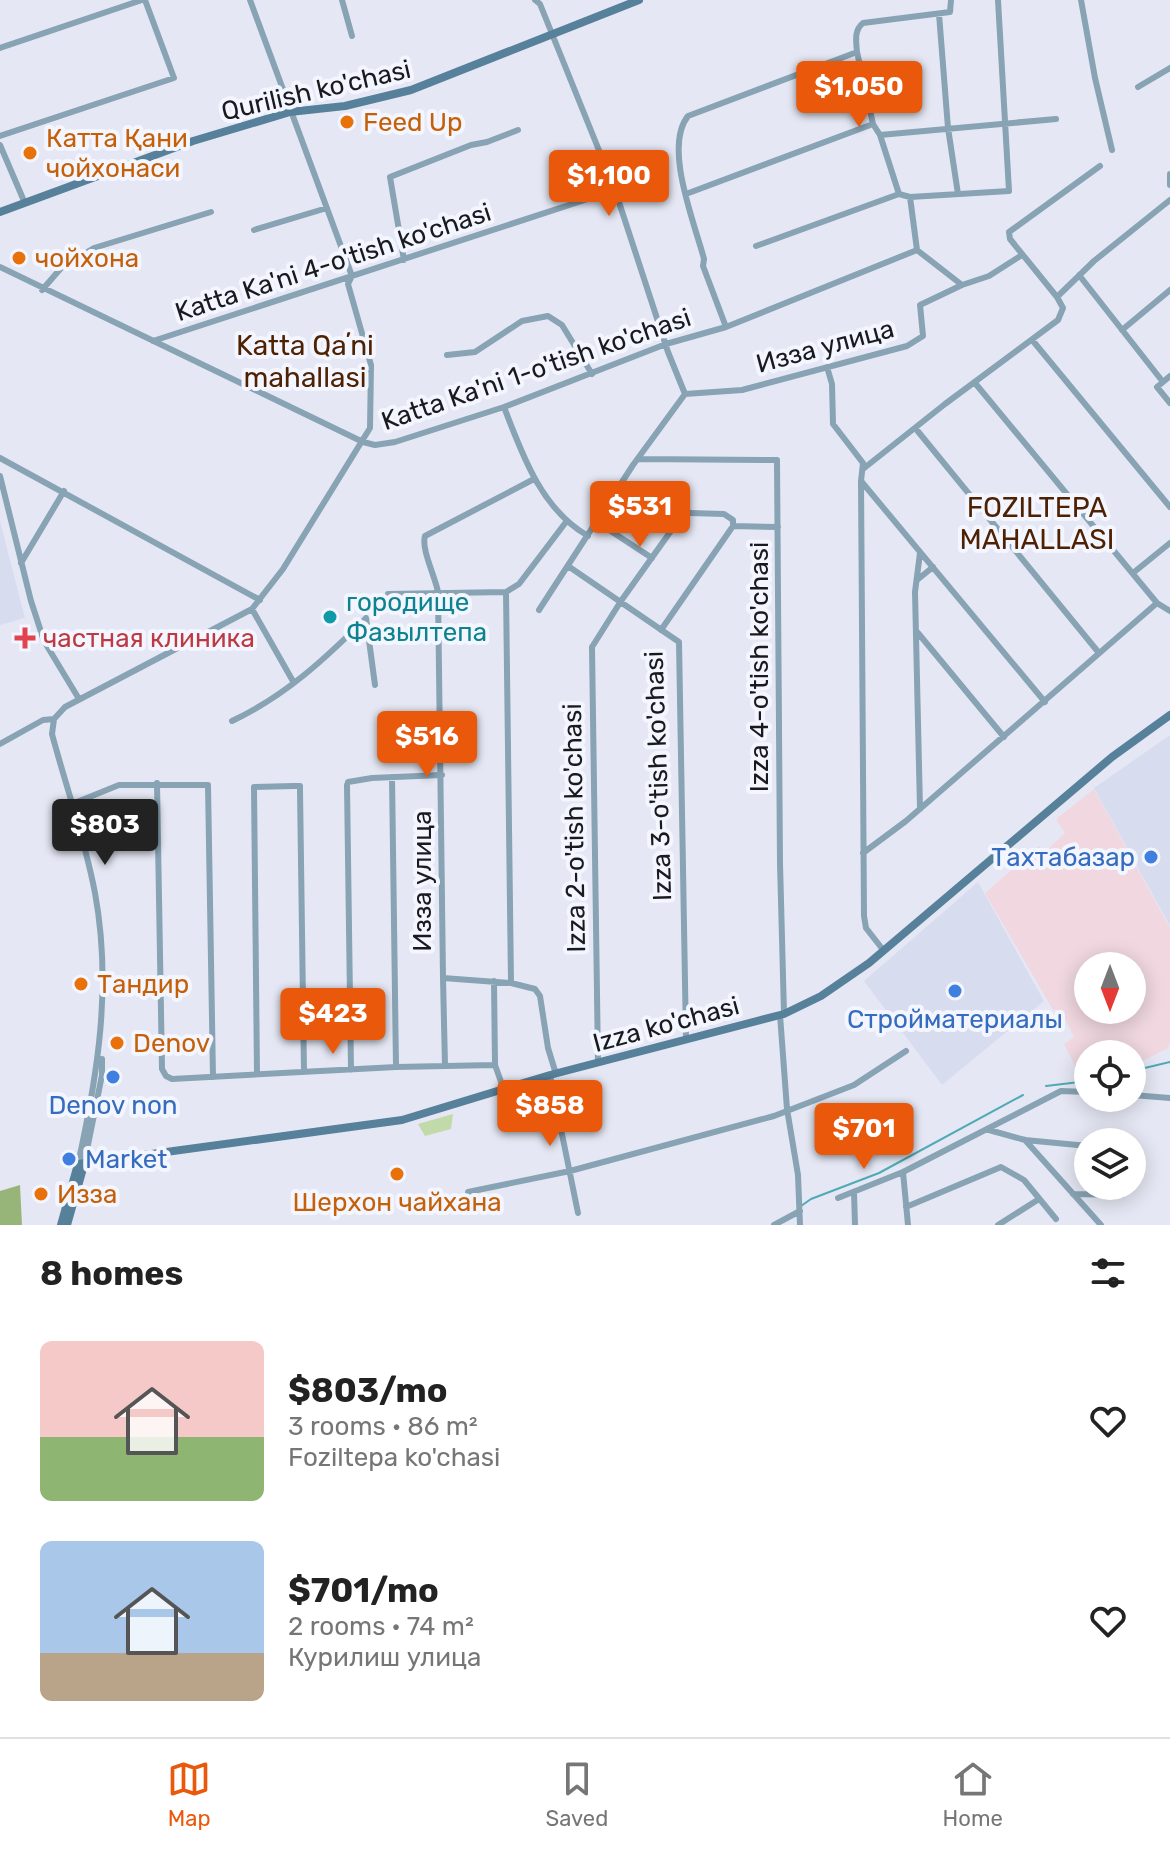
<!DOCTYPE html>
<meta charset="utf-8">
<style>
body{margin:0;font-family:Rubik,sans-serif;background:#f2f2f2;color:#222;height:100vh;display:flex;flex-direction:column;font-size:30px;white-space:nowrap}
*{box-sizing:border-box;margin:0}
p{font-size:26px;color:#767676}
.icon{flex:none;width:44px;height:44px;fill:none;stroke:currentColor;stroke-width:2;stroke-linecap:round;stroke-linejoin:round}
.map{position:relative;height:1225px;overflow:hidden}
.panel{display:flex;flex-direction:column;background:#fff;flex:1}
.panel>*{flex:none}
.needle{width:52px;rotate:180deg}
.tools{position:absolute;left:1074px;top:952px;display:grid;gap:16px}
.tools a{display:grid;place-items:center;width:72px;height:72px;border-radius:50%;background:#fff;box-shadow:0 4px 20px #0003;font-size:40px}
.price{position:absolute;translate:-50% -68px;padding:0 18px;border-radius:8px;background:#ea580c;color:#fff;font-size:26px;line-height:52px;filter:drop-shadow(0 2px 4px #0008)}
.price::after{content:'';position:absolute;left:50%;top:48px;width:24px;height:18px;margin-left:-12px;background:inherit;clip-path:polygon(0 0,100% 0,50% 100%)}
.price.current{background:#222;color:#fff}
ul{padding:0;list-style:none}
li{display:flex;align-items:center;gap:24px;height:200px;padding:0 40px}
li span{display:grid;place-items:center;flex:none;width:224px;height:160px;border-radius:12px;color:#555}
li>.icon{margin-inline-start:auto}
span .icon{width:96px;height:96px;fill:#fffc;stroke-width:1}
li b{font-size:34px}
h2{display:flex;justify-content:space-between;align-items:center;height:96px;padding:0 40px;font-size:34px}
.dock{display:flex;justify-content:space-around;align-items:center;height:112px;border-top:2px solid #e0e0e0;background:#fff;font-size:22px;color:#767676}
.dock a{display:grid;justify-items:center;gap:4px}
.dock .current{color:#ea580c}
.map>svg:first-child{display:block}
.built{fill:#d8dcef}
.industrial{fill:#f0d7e0;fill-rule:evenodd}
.green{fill:#c2d9a9}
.forest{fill:#98b579}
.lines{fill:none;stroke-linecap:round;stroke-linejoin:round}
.stream{stroke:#4eaab6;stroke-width:2}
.street{stroke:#88a3b4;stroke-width:6}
.secondary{stroke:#57819a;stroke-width:8}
.food-dot{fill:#e8710a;stroke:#f3f5ff;stroke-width:3}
.culture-dot{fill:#0f9aa8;stroke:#f3f5ff;stroke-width:3}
.health-dot{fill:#e0444e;stroke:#f3f5ff;stroke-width:3}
.shop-dot{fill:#3f7fe0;stroke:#f3f5ff;stroke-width:3}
.labels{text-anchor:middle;stroke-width:8;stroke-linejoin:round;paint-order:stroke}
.street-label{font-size:26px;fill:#191a1e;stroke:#f3f5ff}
.food-label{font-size:26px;fill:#c56008;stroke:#f3f5ff;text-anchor:start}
.culture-label{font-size:26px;fill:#0d838f;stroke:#f3f5ff;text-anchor:start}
.health-label{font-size:26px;fill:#be3a42;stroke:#f3f5ff;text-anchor:start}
.shop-label{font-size:26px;fill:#366cbe;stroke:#f3f5ff}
.neighbourhood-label{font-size:28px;fill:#4f2103;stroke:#f3f5ff}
</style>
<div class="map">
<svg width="1170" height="1225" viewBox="0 0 1170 1225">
<rect width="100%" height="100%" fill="#e5e8f4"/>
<path class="built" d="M0,521L25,618L0,625Z
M1170,735V926L1094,788Z
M978,882L1044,1001L942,1085L864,981Z"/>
<path class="industrial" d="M1094,789L1170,928V1043L1168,1048L1135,1065H1132V1054H1088V1069L1077,1070L1064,1044L1074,1037L1060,1010H1053L985,893L1039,846L1045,852L1065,833L1056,819ZM1088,966H1132V1010H1088Z"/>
<path class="green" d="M453,1114L451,1129L425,1136L418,1124Z"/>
<path class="forest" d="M20,1185L22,1225H0V1191Z"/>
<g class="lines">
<path class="stream" d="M1132,1071L1170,1062
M1046,1086L1088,1081
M801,1206L811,1199L879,1173L1023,1095"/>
<path class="street" d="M342,0L352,36
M535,0L540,4L615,190L668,352L685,394
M1081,0L1095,78L1112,150
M939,14L948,128L958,194
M0,48L142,0
M857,52L873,124L880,135L899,194
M1138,87L1170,68
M880,135L1056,119
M0,136L174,78L145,0
M0,145L24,201
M1100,166L1009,232L1010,239L1057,297L1094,261L1170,200
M1170,174V185
M686,194L873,124
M910,197L917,250
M254,230L327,208
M756,246L899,194L910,197L1009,191L998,0
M917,250L962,285L989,276L1022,255
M404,260L390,177L471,145L487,142L518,130
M0,267L363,442L375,445L395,442L504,407L666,344L726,327L917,250
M1079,275L1163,382
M42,290L62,267L94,248L211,212
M726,327L703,266L704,259C695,224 663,147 688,116L857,52C856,41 854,30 863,23L950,12L951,0
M1122,330L1170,290
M153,341L615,190
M1033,341L1170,507
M447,355L475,352L522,321L548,316L562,325L592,374
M827,367L832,384L833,424L863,463L861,481L1045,702
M1170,376L1157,387L1170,403
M975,383L1157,603L1170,611
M504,407C522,454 541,509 588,536
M916,429L1099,653
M0,458L260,600
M638,459L777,460L780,863L784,1014
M863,469L945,404L1058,320L1063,308L1057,297
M0,476L31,601L44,641L79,699
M534,479L425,536C421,549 435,576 438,592L443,978L511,983L535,989L540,996L548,1048L556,1074
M861,481L864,916L866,928L884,951
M617,491L644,510L655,512L724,514L733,520V526L661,630
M597,522L652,558
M733,526L778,527
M920,553L915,592L920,809
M21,563L64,491
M568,566L679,642L686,1039
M1133,573L1170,543
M917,580L933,567
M388,594L506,592
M252,609L294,683
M539,610L633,465L685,394L742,390L907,346L923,336L920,305L962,285
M918,633L1004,737
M232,721C285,696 325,659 366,618L375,685
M0,744L43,720L54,719
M392,777L396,1067
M348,782L372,778L442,775
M157,783L162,1069L166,1076L172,1079L396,1067L495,1065
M347,785L351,1070
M72,804L119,785H208L213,1077
M863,853L906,821L1157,603
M443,978L445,1066
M494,981L495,1065L504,1090
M511,983L506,592L519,584L566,522
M780,1015L787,1109L798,1175L800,1225
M598,1063L592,647L621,601L683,514
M257,1074L254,787L294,786H300V790L304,1072
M550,1075L578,1213
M1132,1095L1170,1098
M989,1130L1025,1140L1088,1146
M1025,1140L1101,1225
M78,1164C98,1073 112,985 95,893C85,839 66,787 52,734L54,719L65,707L252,609L283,569L370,428L371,365L348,284L352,276L250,0
M84,1165L102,1075V1059
M468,1192L570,1171L774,1116L854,1085L906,1051
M854,1192L855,1225
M1073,1194L1122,1195
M838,1198L903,1172
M906,1207L1001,1167L1024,1180L1056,1219
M774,1225L800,1211
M908,1225L903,1172L1061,1091L1088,1092
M998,1225L1039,1199"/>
<path class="secondary" d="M0,212L193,141L290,112L345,106L411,90L639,0
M61,1225L78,1164L402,1120L550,1075L784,1014L821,996L869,963L1112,757L1170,715
M67,1225L84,1165"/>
</g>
<g class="food-dot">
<circle cx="347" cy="122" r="8"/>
<circle cx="30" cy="153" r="8"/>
<circle cx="19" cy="258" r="8"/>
<circle cx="81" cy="984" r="8"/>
<circle cx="117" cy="1043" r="8"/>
<circle cx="397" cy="1174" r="8"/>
<circle cx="41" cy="1194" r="8"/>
</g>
<circle class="culture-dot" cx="330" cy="617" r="8"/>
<path class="health-dot" d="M21 626h8v8h8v8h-8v8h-8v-8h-8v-8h8z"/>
<g class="shop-dot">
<circle cx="1151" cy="857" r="8"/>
<circle cx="955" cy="991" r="8"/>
<circle cx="113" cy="1077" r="8"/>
<circle cx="69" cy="1159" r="8"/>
</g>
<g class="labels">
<g class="street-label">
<text transform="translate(316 90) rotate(-13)" y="9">Qurilish ko'chasi</text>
<text transform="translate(333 262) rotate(-18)" y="9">Katta Ka'ni 4-o'tish ko'chasi</text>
<text transform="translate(825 346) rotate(-15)" y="9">Изза улица</text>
<text transform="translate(536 369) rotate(-19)" y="9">Katta Ka'ni 1-o'tish ko'chasi</text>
<text transform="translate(759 667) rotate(-90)" y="9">Izza 4-o'tish ko'chasi</text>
<text transform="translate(658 776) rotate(-92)" y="9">Izza 3-o'tish ko'chasi</text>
<text transform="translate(574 828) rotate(-91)" y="9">Izza 2-o'tish ko'chasi</text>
<text transform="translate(422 881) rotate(-90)" y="9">Изза улица</text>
<text transform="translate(666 1024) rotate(-15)" y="9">Izza ko'chasi</text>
</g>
<g class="food-label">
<text x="363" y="131">Feed Up</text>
<text x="46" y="147">Катта Қани<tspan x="46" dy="30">чойхонаси</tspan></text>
<text x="35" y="267">чойхона</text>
<text x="97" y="993">Тандир</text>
<text x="133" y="1052">Denov</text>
<text x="57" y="1203">Изза</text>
<text x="397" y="1211" text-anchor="middle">Шерхон чайхана</text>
</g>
<g class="culture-label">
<text x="346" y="611">городище<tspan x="346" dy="30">Фазылтепа</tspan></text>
</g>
<g class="health-label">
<text x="43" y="647">частная клиника</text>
</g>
<g class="shop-label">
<text x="1135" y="866" text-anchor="end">Тахтабазар</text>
<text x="955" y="1028">Стройматериалы</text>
<text x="113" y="1114">Denov non</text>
<text x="85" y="1168" text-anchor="start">Market</text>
</g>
<g class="neighbourhood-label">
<text x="305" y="355">Katta Qaʼni<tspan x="305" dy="32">mahallasi</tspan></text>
<text x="1037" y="517">FOZILTEPA<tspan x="1037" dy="32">MAHALLASI</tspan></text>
</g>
</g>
</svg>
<div class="tools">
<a><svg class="needle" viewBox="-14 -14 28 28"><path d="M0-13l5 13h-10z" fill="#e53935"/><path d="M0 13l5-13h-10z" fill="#767676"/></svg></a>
<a><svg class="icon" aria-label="locate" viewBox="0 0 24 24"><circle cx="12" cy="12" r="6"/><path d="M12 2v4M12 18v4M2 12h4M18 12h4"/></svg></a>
<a><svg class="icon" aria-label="layers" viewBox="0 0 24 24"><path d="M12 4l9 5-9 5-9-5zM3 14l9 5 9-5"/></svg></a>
</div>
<b class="price" style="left:859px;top:129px">$1,050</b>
<b class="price" style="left:609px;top:218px">$1,100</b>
<b class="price" style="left:640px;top:549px">$531</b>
<b class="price" style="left:427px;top:779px">$516</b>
<b class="price current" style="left:105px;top:867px">$803</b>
<b class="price" style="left:333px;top:1056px">$423</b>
<b class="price" style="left:550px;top:1148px">$858</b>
<b class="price" style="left:864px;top:1171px">$701</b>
</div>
<section class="panel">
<h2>8 homes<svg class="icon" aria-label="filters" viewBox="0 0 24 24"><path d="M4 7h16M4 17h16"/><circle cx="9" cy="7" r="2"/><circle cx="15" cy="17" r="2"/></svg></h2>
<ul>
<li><span style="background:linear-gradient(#f6c9c9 60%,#8fb573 0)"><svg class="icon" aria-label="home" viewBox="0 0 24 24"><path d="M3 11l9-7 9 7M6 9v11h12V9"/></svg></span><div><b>$803/mo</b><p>3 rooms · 86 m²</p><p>Foziltepa ko'chasi</p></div><svg class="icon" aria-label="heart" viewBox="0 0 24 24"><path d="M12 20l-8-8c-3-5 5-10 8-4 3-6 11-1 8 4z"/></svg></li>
<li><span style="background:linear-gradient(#a9c7e8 70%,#b9a48a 0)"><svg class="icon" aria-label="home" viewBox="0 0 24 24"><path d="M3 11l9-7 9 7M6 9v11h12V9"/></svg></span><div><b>$701/mo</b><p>2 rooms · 74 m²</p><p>Курилиш улица</p></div><svg class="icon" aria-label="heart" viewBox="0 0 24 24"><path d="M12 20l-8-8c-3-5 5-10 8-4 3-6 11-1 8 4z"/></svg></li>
</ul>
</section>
<nav class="dock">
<a class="current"><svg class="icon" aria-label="map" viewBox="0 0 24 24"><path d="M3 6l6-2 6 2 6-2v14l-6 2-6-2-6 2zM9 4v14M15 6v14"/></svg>Map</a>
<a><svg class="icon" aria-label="saved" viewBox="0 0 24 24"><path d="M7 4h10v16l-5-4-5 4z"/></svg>Saved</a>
<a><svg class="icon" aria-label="home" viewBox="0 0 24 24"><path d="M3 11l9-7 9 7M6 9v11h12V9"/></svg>Home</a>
</nav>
